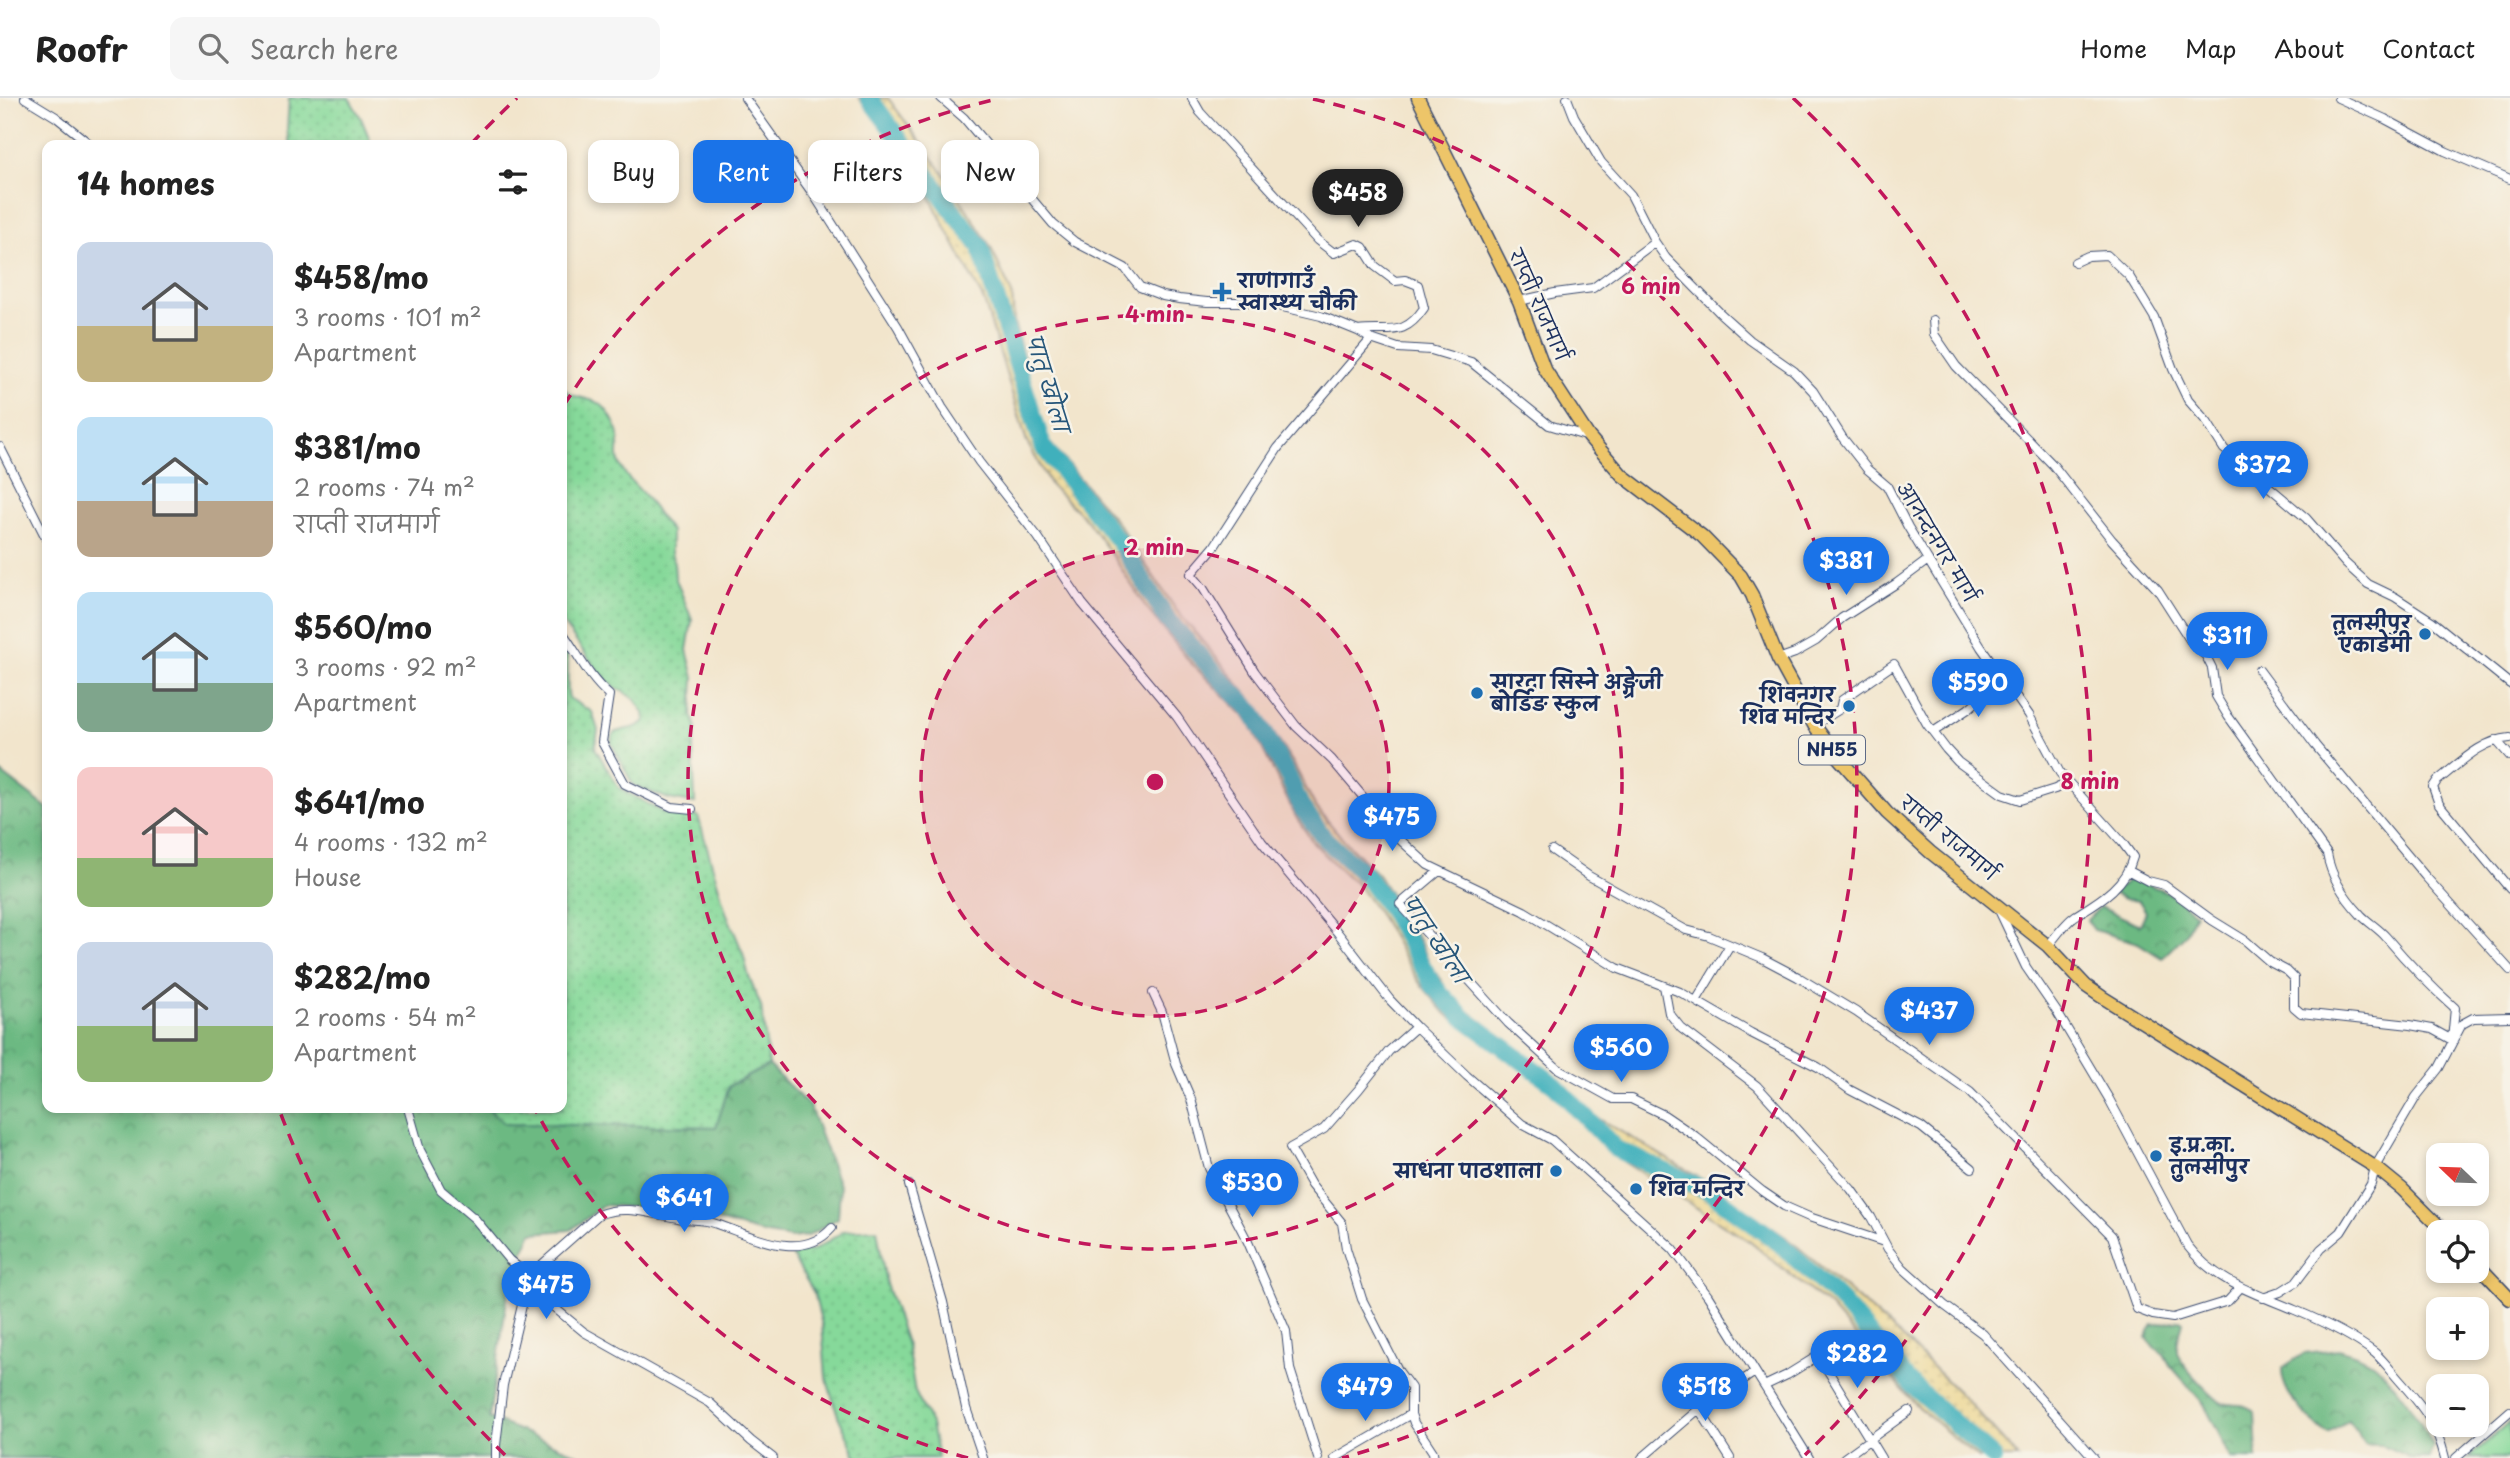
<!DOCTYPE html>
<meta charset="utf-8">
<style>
body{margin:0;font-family:"Playpen Sans","Playpen Sans Deva",sans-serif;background:#f6f6f6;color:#222;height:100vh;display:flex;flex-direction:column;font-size:26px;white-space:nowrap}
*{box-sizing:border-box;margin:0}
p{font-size:23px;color:#767676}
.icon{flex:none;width:38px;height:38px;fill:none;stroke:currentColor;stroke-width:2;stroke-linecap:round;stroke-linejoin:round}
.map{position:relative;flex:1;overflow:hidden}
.side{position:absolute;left:42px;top:42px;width:525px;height:973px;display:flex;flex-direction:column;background:#fff;border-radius:14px;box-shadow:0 4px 10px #0003}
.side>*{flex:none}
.hud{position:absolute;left:588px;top:42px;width:665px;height:63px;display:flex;gap:14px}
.needle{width:46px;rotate:293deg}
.buttons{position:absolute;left:2426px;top:1045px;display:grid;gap:14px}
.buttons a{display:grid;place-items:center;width:63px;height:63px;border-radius:14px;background:#fff;box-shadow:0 4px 10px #0003;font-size:35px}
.price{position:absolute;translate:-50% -60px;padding:0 16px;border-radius:24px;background:#1a73e8;color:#fff;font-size:23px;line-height:46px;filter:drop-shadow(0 2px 4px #0008)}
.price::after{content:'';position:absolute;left:50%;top:42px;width:21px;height:16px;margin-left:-10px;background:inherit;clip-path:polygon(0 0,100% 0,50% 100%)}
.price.current{background:#222;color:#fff}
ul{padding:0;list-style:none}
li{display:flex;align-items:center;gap:21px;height:175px;padding:0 35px}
li span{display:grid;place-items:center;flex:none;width:196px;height:140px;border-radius:14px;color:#555}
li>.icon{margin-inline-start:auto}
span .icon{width:84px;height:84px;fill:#fffc;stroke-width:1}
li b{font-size:30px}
h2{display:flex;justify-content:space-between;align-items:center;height:84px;padding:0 35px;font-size:30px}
.tag{padding:0 24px;border-radius:14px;background:#fff;box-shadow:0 4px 10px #0003;font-size:24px;line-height:63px}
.tag.current{background:#1a73e8;color:#fff}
header{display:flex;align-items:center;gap:42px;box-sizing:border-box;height:98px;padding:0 35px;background:#fff;border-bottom:2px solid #e0e0e0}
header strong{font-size:33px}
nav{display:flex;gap:38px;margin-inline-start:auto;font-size:24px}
.search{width:490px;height:63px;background:#f6f6f6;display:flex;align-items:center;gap:18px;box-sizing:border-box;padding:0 24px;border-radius:14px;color:#767676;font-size:26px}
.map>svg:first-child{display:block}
.grass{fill:url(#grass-dots);stroke:#50847c;stroke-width:2}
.forest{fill:url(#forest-crowns);stroke:#447470;stroke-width:2}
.sand{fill:url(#sand-dots);stroke:#84847e;stroke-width:2}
.park{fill:#86d99a;stroke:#50847c;stroke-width:2}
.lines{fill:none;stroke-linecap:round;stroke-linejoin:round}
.river{stroke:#41b0bc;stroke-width:18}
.minor-casing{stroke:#3b4a6e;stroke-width:10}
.primary-casing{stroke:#3b4a6e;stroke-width:15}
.minor{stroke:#fff;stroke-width:8}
.primary{stroke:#edc569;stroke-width:12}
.ring{fill:none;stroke:#c2185b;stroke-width:3.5;stroke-dasharray:12 9}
.poi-dot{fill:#1f6fb2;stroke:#f7f3e8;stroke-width:2.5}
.labels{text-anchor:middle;stroke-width:5;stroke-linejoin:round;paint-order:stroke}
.shield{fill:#f7f3e8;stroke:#5d6a87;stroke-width:2}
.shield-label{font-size:18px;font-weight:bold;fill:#1b2f5e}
.poi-label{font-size:19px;font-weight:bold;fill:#1b2f5e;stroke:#f7f3e8;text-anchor:start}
.street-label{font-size:19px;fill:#1b2f5e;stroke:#f7f3e8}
.water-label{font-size:21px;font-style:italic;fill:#26567a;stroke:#f7f3e8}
.centre{fill:#c2185b;stroke:#f7f3e8;stroke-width:3.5}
.ring-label{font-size:21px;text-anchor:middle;font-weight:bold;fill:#c2185b;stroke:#f7f3e8;stroke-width:5;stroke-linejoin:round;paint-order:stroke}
</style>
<header>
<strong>Roofr</strong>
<div class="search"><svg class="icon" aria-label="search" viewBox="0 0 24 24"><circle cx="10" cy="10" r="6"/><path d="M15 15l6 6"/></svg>Search here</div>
<nav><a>Home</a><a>Map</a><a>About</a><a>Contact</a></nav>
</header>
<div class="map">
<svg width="2510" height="1360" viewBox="0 0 2510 1360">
<defs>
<pattern id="grass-dots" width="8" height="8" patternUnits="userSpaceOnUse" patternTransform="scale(1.75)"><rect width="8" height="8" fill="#86d99a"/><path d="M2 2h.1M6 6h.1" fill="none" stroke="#73bb87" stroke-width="1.8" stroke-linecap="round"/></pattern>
<pattern id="forest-crowns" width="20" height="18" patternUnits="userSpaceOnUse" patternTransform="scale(1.75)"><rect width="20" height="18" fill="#6cb982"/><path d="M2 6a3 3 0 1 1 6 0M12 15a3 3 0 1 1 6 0" fill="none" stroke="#58976e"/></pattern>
<pattern id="sand-dots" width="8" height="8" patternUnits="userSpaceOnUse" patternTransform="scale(1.75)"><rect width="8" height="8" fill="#eeda9e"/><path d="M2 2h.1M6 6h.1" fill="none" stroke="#ccbb8a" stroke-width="1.8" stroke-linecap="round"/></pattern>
</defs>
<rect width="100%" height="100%" fill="#f7f3e8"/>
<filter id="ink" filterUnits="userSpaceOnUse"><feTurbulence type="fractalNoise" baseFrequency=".0143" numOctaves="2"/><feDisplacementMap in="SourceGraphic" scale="14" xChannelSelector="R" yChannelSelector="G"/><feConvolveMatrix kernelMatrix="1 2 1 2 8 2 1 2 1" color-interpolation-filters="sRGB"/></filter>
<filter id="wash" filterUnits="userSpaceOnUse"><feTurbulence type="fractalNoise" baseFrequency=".00686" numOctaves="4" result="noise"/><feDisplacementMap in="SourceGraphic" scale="28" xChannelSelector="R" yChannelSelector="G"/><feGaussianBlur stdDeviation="1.57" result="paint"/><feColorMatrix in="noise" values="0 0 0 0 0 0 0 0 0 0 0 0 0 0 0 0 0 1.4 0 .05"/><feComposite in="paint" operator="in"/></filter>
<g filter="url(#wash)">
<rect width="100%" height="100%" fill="#f2e5cc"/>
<path class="grass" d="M289,0H349L361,20L372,47H290L287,32Z
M562,289C576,305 595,296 607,313C611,318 618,331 619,337C620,347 616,355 619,364C624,379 636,387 645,398C654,410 661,422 671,433V454L674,465L675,479L692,522L687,552L694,580L692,617L696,629L693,650L695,705L669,701L633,687L611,644L614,635C625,630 636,632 645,623L644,615L634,600L613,588L600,576L562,524Z
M562,546C573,563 564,581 569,600L592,614L598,632L595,650L619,690L664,715L698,718L726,814L743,855L749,879L761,908L769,967L729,988L717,1029L505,1026L487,1010H562Z
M877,1131L886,1186L907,1248L915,1294L931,1326L938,1360H857L838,1318L826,1279L822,1227L814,1195L790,1154L813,1153L844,1133Z"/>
<path class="forest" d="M0,674L47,710V1010H487L505,1026L716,1029L729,988L769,967L810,1009L840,1090L838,1120L808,1138L791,1140L761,1135L711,1121L645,1110L604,1107L571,1132L532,1135L510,1182L489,1320L586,1360H0Z
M2131,780L2167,794L2195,815L2185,837L2162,860L2138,845L2094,832L2087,822L2100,809L2140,827L2146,814L2139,803L2124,801L2113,795Z
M2180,1222L2183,1224C2181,1233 2176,1244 2177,1252C2177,1264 2210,1296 2220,1304C2234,1310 2241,1302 2255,1314L2257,1360H2231L2204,1306L2170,1267L2164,1256L2154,1249L2147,1240L2149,1233L2153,1227Z
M2339,1251C2350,1255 2366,1259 2375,1267C2399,1289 2419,1320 2433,1348L2429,1360H2411L2382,1347H2366L2348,1322L2328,1336C2308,1321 2281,1297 2282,1270L2305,1255Z"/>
<path class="sand" d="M859,0H888L947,80L990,148L1012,196L1014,224L1034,301L1050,345L1119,427L1177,513L1252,602L1293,665L1315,708L1342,740L1378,777L1419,842L1431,868L1455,903L1541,968L1591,1016L1710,1086L1791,1143L1903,1240L1967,1303L2019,1360H1978L1918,1309L1829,1208L1749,1143L1624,1064L1589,1032L1546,985L1446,916L1418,883L1381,819L1358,787L1339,771L1313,744L1296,719L1249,623L1191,565L1147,511L1115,461L1086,421L1051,388L1027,344L984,203L919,78Z"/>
<path class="park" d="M2510,1324V1360H2468Z"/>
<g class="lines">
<path class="river" d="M869,0L980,149L1043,349L1119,444L1167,521L1216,576L1253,614L1289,680L1302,710L1326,742L1366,778L1393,816L1433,887L1464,920L1555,987L1616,1051L1710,1094L1779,1145L1840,1202L1914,1289L1994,1360"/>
</g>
</g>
<g filter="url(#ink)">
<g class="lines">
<defs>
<path id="minor" d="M25,0L56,19L91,47
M745,0L816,100L898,229L942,309L979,364L1038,439L1082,505L1177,619L1262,744L1338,835L1390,902L1416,929L1467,978L1522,1026L1552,1042L1673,1151L1708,1198L1809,1360
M941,0L964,20L1053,126L1075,144L1125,170L1140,189L1163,198L1179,201L1207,204H1261L1321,218L1358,233L1371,241L1398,250L1431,252L1471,264L1549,327L1589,339
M1192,0L1200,14L1317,142L1334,155L1357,146L1363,149L1375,168L1395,183L1405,182L1418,187L1424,210C1403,241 1389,229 1358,233
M1567,0L1574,18L1601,64L1631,97L1655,144L1666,160L1721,216L1750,242L1794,273L1813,293L1842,339L1867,371L1887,388L1908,429L1981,549L2029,617L2060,675L2122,744L2133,759C2125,789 2099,803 2075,818C2065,825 2056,838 2048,848
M2338,0L2385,21L2445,53L2510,81
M2075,164L2088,158L2107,157L2129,178L2154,219L2173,271L2188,302L2207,324L2224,351L2306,420L2345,465L2368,486L2395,499L2432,523L2510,586
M1519,203L1555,195L1593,190L1655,144
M1933,222L1934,236L1956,268L2053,367L2112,442L2158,492L2190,542L2206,558L2212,570L2216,598L2228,618L2327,756C2331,779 2345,800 2361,817C2369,825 2379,831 2386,839C2408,865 2430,888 2455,910L2452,942L2432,931L2410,927L2301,915L2294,909V880L2287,873L2270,864L2246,843L2212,822L2164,787L2148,783L2129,773
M1371,241L1278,350L1214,449L1191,476L1203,490L1255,574L1296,628L1332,662L1396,738L1428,767L1524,813L1617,870L1680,894L1751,935L1818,969L1850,992L1921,1029L1972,1070
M0,349L47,442
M562,534C578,556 588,579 609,597L602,644L625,686L672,709L692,711
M1778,561L1795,555L1816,543L1842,520L1897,485L1928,462
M2259,572L2315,647L2425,778L2510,872
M1814,627L1840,611L1842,602L1894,566L1927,626L1946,651L1958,664L2002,696L2020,702L2055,691L2067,685
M1933,634L1968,611L2003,581
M2510,640C2481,642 2459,666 2437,683L2433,689L2439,706L2510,791
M2496,642L2510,658
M1552,752L1589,778L1686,832L1709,838L1762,860L1798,879L1856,914L1970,994L2112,1138L2137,1211L2153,1217L2173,1220L2228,1203L2240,1190
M1439,773L1400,806L1508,925L1557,970L1613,1001H1631L1664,1017L1695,1038L1762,1093L1784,1108L1809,1119L1884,1144
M1999,812L2026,869L2057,914L2109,1001L2187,1147C2214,1183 2254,1195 2295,1212C2319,1222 2354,1239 2375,1255C2384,1263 2392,1274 2400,1283C2423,1309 2437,1326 2445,1360
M1664,888L1669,915L1681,930L1757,988L1851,1091L1871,1119L1888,1151L1903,1170L1944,1207L1983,1236L2094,1360
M1153,895L1162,914L1176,966L1191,1001L1209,1070L1248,1144L1286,1233L1290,1271L1318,1360
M1696,903L1730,847
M1416,929L1389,953L1359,991L1324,1031L1290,1050L1311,1087L1342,1125L1346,1150L1362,1201L1399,1274L1411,1290V1316L1414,1325L1433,1354L1434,1360
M408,1010L420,1052L441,1092L475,1121L509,1162L529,1178L534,1193L584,1234L710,1305L751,1343L773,1360
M909,1087L943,1204L966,1310L983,1360
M2263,1200L2280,1194L2296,1184L2321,1151L2341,1134L2371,1086L2375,1069L2389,1045L2416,999L2439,970L2462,926L2473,920L2510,919
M1819,1258L1881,1360
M1764,1288L1787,1277L1850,1238
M1699,1311L1730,1360
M496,1360V1347L503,1287L529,1178L598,1117C624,1106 651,1116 678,1120C688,1122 700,1121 710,1124C748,1135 799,1167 832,1130
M1335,1360L1411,1316
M1642,1360L1699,1311L1755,1274
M1844,1360L1909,1313
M2456,1360L2510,1313"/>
<path id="primary" d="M1418,0L1519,203L1544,270L1589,339L1622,377L1702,438L1741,478L1752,497L1778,561L1814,627L1837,658L1887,715L1930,754L2048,848L2086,888L2102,899L2375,1069L2402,1091L2445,1134
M2476,1165L2510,1201"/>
</defs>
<use href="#minor" class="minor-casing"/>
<use href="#primary" class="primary-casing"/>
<use href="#minor" class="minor"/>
<use href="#primary" class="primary"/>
</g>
</g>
<circle cx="1155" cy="684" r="234" fill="#c2185b" fill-opacity=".12"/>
<g class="ring">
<circle cx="1155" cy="684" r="234"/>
<circle cx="1155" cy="684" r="467"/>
<path d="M968 1360A701 701 0 0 1 536 1013M564 307A701 701 0 0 1 997 1M1313 1A701 701 0 0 1 1342 1360"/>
<path d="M505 1357A935 935 0 0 1 279 1011M471 46A935 935 0 0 1 517 0M1793 0A935 935 0 0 1 1805 1357"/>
</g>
<g class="poi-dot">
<path d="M1218.5 183.5h7v7h7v7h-7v7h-7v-7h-7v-7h7z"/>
<circle cx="2425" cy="536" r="7"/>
<circle cx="1477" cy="595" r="7"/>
<circle cx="1849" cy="608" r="7"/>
<circle cx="2156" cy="1058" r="7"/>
<circle cx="1556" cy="1073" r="7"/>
<circle cx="1636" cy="1091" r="7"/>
</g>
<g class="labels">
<rect class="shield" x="1799" y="637.5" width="66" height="29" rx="5"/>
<g class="shield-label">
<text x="1832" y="658">NH55</text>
</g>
<g class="poi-label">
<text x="1238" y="190">राणागाउँ<tspan x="1238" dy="22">स्वास्थ्य चौकी</tspan></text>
<text x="2411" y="532" text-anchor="end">तुलसीपुर<tspan x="2411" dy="22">एकाडेमी</tspan></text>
<text x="1491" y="591">सारदा सिस्ने अङ्ग्रेजी<tspan x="1491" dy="22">बोर्डिङ स्कुल</tspan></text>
<text x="1835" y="604" text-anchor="end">शिवनगर<tspan x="1835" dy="22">शिव मन्दिर</tspan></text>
<text x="2170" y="1054">इ.प्र.का.<tspan x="2170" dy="22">तुलसीपुर</tspan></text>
<text x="1542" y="1080" text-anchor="end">साधना पाठशाला</text>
<text x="1650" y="1098">शिव मन्दिर</text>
</g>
<g class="street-label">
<text transform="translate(1539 207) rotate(66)" y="7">राप्ती राजमार्ग</text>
<text transform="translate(1937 444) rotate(59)" y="7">आनन्दनगर मार्ग</text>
<text transform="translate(1949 740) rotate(40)" y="7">राप्ती राजमार्ग</text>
</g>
<g class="water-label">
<text transform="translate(1047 285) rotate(73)" y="7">पातु खोला</text>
<text transform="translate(1435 842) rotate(56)" y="7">पातु खोला</text>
</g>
</g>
<circle cx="1155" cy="684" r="10" class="centre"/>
<g class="ring-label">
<text x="1651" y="196">6 min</text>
<text x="1155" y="224">4 min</text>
<text x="1155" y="457">2 min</text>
<text x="2090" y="691">8 min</text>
</g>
</svg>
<div class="buttons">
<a><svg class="needle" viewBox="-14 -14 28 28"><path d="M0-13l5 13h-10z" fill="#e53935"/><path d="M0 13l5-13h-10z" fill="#767676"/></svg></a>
<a><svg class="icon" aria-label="locate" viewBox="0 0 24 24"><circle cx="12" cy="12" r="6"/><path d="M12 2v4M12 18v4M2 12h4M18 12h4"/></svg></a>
<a>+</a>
<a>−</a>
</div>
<b class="price current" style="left:1358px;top:131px">$458</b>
<b class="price" style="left:2263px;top:403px">$372</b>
<b class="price" style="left:1846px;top:499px">$381</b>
<b class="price" style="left:2227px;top:574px">$311</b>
<b class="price" style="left:1978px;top:621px">$590</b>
<b class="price" style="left:1392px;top:755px">$475</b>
<b class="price" style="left:1929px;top:949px">$437</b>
<b class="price" style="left:1621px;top:986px">$560</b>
<b class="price" style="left:1252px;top:1121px">$530</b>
<b class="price" style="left:684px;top:1136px">$641</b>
<b class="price" style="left:546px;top:1223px">$475</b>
<b class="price" style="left:1857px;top:1292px">$282</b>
<b class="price" style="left:1365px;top:1325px">$479</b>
<b class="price" style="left:1705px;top:1325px">$518</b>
<div class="hud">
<a class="tag">Buy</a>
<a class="tag current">Rent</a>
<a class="tag">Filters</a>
<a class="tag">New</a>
</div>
<section class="side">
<h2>14 homes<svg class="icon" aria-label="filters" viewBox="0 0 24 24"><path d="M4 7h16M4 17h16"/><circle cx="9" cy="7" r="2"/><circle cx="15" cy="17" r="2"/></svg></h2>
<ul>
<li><span style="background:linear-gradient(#c9d6e8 60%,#c2b280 0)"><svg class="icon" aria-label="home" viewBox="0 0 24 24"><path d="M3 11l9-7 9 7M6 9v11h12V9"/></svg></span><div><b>$458/mo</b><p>3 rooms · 101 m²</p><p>Apartment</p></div></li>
<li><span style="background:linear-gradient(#bfe0f5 60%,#b9a48a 0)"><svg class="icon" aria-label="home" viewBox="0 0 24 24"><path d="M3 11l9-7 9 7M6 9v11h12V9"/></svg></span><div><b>$381/mo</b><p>2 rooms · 74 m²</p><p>राप्ती राजमार्ग</p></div></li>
<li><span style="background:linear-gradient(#bfe0f5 65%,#7fa58c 0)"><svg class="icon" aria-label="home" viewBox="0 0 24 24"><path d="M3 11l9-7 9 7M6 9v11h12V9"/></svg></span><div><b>$560/mo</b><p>3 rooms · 92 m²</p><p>Apartment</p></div></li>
<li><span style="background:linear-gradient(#f6c9c9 65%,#8fb573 0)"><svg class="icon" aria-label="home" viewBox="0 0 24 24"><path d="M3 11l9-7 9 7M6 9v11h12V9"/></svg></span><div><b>$641/mo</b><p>4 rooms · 132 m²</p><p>House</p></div></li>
<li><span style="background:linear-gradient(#c9d6e8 60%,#8fb573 0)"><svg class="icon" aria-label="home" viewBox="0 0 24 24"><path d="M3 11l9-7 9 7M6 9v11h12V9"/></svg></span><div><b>$282/mo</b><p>2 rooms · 54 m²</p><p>Apartment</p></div></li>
</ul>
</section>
</div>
